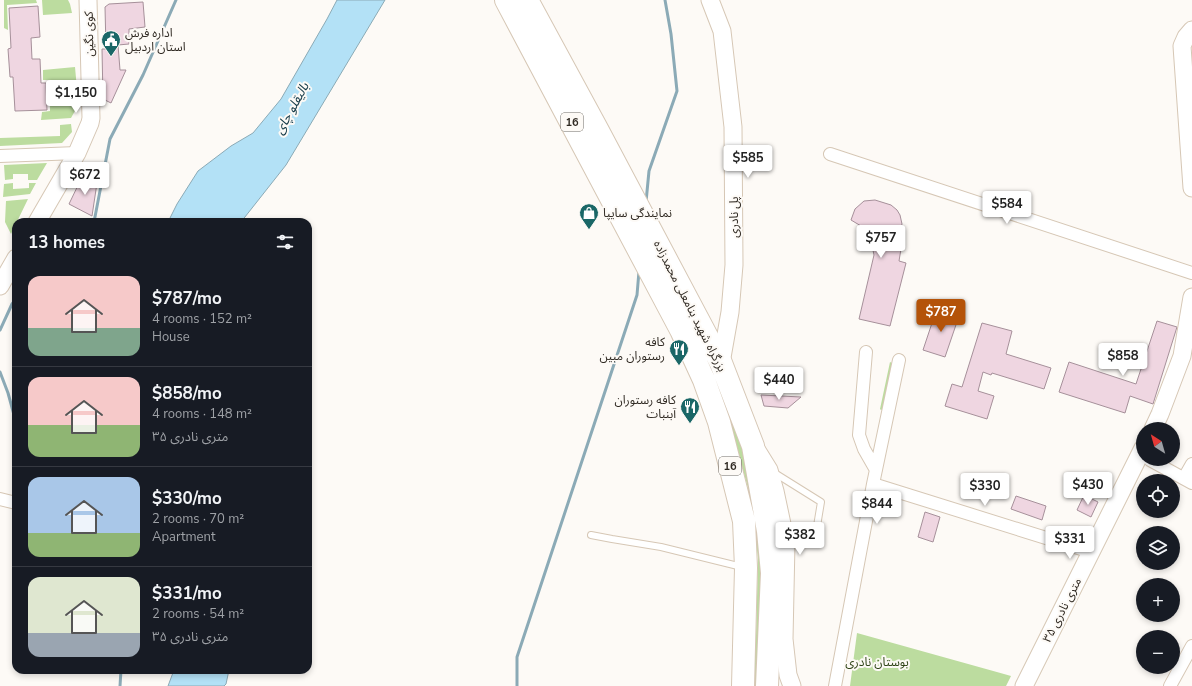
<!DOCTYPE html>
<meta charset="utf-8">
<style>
body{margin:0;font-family:"Nunito Sans","Noto Sans Arabic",sans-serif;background:#20242c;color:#f1f3f6;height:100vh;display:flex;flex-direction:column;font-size:15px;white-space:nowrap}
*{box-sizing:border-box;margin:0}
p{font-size:13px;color:#9ea1a6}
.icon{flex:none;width:22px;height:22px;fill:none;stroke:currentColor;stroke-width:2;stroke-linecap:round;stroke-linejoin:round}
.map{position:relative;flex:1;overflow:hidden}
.panel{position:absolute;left:12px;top:218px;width:300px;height:456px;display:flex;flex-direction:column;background:#171b24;border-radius:12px;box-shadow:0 2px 6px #0003}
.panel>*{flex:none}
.needle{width:26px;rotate:323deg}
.controls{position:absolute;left:1136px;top:422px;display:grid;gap:8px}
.controls a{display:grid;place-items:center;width:44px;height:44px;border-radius:50%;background:#171b24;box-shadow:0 2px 6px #0003;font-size:20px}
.price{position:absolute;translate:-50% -34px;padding:0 9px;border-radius:4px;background:#fff;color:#222;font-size:13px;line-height:26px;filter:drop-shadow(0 1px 2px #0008)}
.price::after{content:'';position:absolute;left:50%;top:24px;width:12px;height:9px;margin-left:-6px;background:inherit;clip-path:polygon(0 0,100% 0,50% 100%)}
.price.selected{background:#b45309;color:#fff}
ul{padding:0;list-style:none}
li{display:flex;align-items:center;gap:12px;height:100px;padding:0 16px}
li+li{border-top:1px solid #363941}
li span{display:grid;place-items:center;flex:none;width:112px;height:80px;border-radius:12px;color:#555}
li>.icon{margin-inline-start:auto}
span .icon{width:48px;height:48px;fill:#fffc;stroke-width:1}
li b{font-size:17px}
h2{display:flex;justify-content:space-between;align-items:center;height:48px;padding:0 16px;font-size:17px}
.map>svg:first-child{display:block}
.green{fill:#bcdc9f}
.water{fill:#b3e1f6;stroke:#8baab6}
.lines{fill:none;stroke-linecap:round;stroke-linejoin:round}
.stream{stroke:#8baab6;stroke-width:3}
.building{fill:#efd6e1;stroke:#a6909a}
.lane-casing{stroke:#d6c7b5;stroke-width:8}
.street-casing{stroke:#d6c7b5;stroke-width:14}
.secondary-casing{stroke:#d6c7b5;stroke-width:19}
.highway-casing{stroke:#d6c7b5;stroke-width:24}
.lane{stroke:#fff;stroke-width:6}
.street{stroke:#fff;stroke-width:12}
.secondary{stroke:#fff;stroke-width:17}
.highway{stroke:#fff;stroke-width:22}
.labels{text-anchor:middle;stroke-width:4;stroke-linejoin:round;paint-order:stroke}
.shield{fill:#fdfaf6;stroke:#6d6862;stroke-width:1}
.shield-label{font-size:11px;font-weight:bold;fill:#2f2922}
.poi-label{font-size:12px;fill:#2f2922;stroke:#fdfaf6;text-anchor:start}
.street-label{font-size:12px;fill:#2f2922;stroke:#fdfaf6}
.park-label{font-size:12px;fill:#2e4316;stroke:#fdfaf6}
.water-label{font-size:13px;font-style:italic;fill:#113745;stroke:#fdfaf6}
</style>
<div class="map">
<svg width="1192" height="686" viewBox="0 0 1192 686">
<rect width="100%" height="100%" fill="#fdfaf6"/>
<path class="green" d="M4,0H36L37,3L7,5L8,30L4,28Z
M42,0H68L70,4L72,13L43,15Z
M75,67L77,89L49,90V80H43V70Z
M75,93L76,109L71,118L41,120L42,112L50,111V95Z
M71,124L72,132L62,143L0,146V138L60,136V125Z
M47,163L37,180H28V174H13V179L5,180L4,165Z
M13,183V189L29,188V183H36L30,194L3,197L4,184Z
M28,199L11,234L5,222L6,201Z
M672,277L740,431L765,578L760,686H752L756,636L758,558L750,495L721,393Z
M890,362L892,363L883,409L881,410L880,409Z
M857,633L1004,674L1011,676L1006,686H850Z"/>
<path class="water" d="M337,0H385L286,165L241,222H168L177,204L198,171L231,146L253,133L281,99L327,19Z
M174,670H229L226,684L224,686H168Z"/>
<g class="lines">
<path class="stream" d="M646,202L649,171L677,91L671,34L665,0
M94,222L110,139L143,75L176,0
M0,330L12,304L16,299
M0,372L8,393L16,422
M120,686L121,670
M517,686V657L637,295L639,271"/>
</g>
<path class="building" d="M143,2L145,27L129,29V44L118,45L120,70H126L111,103L103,99L102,49H106L105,7L109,4Z
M38,6L40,37L31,38L32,59H40L41,83H46L47,110L15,111L13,77H10L8,49L11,48L9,8Z
M82,177L97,183L92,216L69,204Z
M875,200L891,205L897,210L900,215L902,224L897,243H902L899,261L906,263L890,326L859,319L874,255L871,241H866L861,237L860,231L861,226L851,220L855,209L864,201Z
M937,308L959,316L945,357L923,350Z
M1157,321L1177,327L1153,404L1130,396L1125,413L1059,392L1069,362L1136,384Z
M982,323L1012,331L1006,354L1051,368L1044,389L992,373L991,375L983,372L978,391L994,396L987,419L945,406L952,384L962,387Z
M761,395L801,397L788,408L764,406Z
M1084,495L1098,502L1091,517L1077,510Z
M1016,496L1046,506L1042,520L1011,509Z
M925,512L940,517L933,542L918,537Z"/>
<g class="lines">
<defs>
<path id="lane" d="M773,472L821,502L816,532L787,542
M591,535L612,539L661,547L742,567"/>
<path id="street" d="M830,154L1192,273
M0,156L77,153
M866,352L859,435L864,449L876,470
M1150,460L1192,483
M1184,478L1192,464
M873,484L1091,552
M0,499L16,503
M835,686L873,484L899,360
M1170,686L1192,646"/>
<path id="secondary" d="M710,0L722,31L733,127L734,265L730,312L721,363
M1192,30L1186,37L1182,46L1192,188
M37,222L77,153L90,123L91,118L88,0
M0,286L16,258
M1153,429L1160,414L1182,356L1192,297
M756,449L769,470L775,491L786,543L784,639L788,675L792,686
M1024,686L1143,448"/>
<path id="highway" d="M506,0L681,330L704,380L719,422L744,521L746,568L743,686
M527,0L597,129L721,363L753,446L768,531L772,573L767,686"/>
</defs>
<use href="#lane" class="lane-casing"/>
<use href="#street" class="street-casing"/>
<use href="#secondary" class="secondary-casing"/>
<use href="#highway" class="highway-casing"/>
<use href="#lane" class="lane"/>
<use href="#street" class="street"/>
<use href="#secondary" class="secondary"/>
<use href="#highway" class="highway"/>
</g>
<defs>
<symbol id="civic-pin" viewBox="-11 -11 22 30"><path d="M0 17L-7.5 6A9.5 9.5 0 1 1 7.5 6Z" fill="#1a6767" stroke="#fdfaf6"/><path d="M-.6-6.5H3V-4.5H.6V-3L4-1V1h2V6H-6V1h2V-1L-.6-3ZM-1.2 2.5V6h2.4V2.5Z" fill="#fff"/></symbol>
<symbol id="shop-pin" viewBox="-11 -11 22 30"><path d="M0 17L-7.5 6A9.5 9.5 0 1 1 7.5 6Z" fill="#1a6767" stroke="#fdfaf6"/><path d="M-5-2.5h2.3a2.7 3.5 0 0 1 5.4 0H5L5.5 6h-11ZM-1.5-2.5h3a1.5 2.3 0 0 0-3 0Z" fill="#fff"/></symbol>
<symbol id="restaurant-pin" viewBox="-11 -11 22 30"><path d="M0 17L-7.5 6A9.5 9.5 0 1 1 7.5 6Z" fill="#1a6767" stroke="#fdfaf6"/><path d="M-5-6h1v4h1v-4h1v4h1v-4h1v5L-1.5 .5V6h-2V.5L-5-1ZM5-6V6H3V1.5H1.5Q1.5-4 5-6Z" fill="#fff"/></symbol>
</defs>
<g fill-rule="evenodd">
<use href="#civic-pin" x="100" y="29" width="22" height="30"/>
<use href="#shop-pin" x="578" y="202" width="22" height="30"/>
<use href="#restaurant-pin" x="668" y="338" width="22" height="30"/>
<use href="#restaurant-pin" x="679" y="396" width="22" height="30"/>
</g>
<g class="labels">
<g class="shield">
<rect x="561" y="113" width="22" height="18" rx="3"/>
<rect x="719" y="457" width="22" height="18" rx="3"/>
</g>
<g class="shield-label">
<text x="572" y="126">16</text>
<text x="730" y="470">16</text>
</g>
<g class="poi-label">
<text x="125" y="37">اداره فرش<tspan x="125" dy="14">استان اردبیل</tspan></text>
<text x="603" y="217">نمایندگی سایپا</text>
<text x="665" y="346" text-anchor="end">کافه<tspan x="665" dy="14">رستوران مبین</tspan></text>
<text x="676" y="404" text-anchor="end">کافه رستوران<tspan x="676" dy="14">آبنبات</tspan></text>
</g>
<g class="street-label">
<text transform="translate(89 34) rotate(-91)" y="4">کوی نگین</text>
<text transform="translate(734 217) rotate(-90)" y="4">پل نادری</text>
<text transform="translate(690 306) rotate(63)" y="4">بزرگراه شهید بنامعلی محمدزاده</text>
<text transform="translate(1062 610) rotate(-63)" y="4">۳۵ متری نادری</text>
</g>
<g class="park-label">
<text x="877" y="666">بوستان نادری</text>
</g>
<g class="water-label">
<text transform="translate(291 108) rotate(-61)" y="5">بالیقلو چای</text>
</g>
</g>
</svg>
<div class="controls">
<a><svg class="needle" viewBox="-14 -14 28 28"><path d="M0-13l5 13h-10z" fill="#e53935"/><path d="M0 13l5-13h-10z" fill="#9ea1a6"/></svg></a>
<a><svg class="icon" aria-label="locate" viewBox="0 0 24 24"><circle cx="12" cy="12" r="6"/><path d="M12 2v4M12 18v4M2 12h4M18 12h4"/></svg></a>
<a><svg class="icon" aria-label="layers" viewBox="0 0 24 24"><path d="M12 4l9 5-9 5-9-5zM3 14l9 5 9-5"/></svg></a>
<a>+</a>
<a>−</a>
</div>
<b class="price" style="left:76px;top:114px">$1,150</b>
<b class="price" style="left:748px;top:179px">$585</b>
<b class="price" style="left:85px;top:196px">$672</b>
<b class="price" style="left:1007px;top:225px">$584</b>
<b class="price" style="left:881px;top:259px">$757</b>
<b class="price selected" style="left:941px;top:333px">$787</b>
<b class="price" style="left:1123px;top:377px">$858</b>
<b class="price" style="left:779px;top:401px">$440</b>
<b class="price" style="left:1088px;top:506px">$430</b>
<b class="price" style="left:985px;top:507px">$330</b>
<b class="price" style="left:877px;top:525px">$844</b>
<b class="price" style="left:800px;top:556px">$382</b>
<b class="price" style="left:1070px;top:560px">$331</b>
<section class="panel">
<h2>13 homes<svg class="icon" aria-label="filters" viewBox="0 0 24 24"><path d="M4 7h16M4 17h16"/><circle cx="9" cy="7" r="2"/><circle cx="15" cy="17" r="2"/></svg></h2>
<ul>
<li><span style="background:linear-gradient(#f6c9c9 65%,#7fa58c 0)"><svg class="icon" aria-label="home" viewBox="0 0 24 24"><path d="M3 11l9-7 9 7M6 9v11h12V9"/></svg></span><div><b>$787/mo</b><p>4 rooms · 152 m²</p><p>House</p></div></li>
<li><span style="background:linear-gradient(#f6c9c9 60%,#8fb573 0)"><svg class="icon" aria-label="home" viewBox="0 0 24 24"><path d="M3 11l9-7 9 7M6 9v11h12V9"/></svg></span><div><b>$858/mo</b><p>4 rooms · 148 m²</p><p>۳۵ متری نادری</p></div></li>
<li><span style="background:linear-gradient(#a9c7e8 70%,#8fb573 0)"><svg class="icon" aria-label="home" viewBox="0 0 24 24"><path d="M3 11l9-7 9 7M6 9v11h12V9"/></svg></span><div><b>$330/mo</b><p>2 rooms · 70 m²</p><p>Apartment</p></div></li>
<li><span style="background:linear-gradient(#dfe7d0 70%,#9aa5b1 0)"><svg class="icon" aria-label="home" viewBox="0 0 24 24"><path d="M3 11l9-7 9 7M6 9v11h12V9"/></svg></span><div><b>$331/mo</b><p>2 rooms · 54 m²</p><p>۳۵ متری نادری</p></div></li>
</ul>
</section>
</div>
